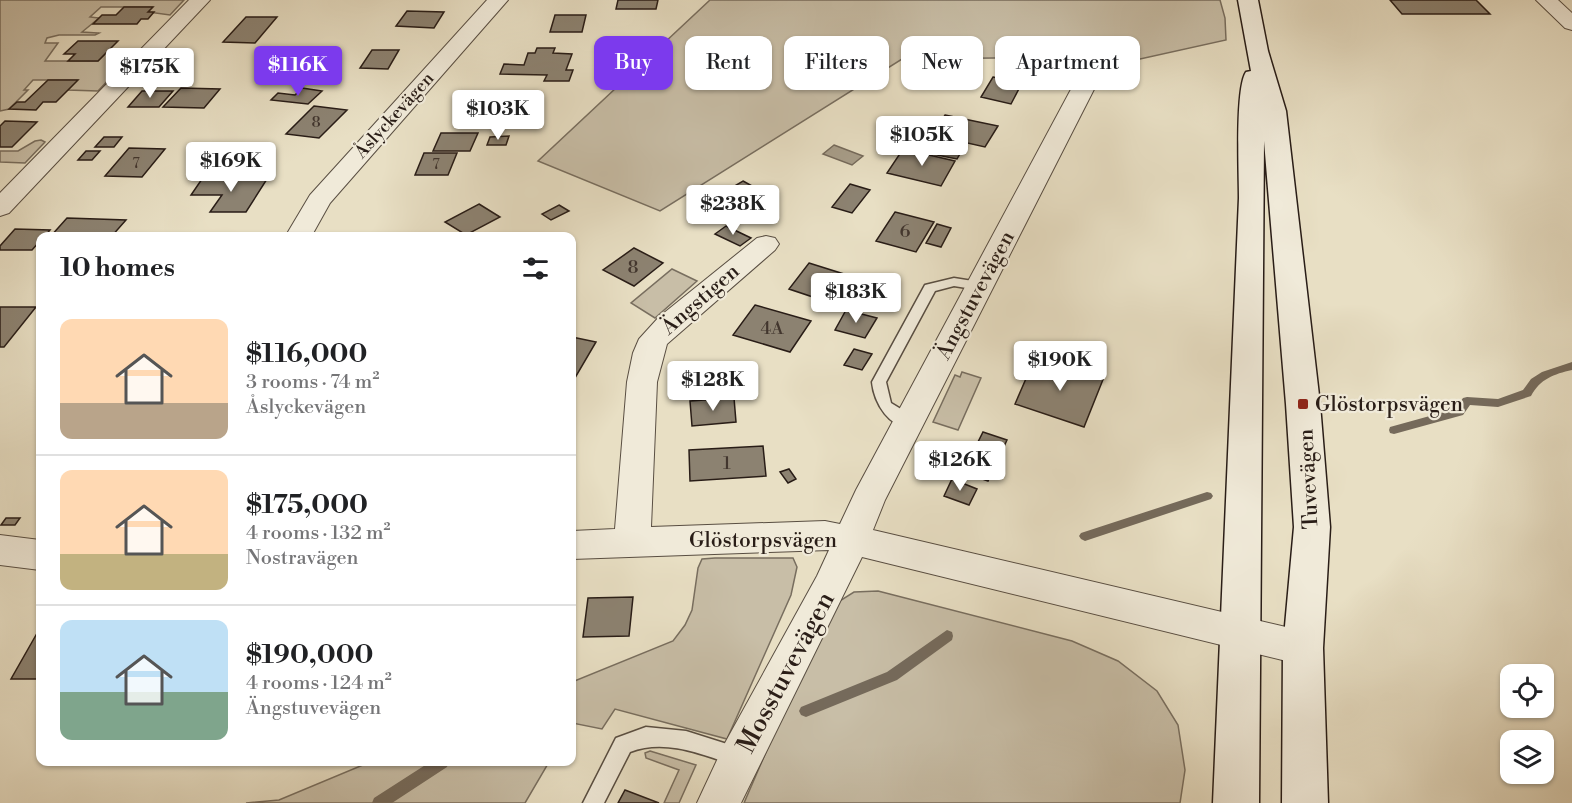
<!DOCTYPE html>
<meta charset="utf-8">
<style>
body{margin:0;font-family:"Libre Bodoni",serif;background:#f2f2f2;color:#202124;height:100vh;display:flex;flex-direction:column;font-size:22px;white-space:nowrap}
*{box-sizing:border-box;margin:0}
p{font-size:20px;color:#757577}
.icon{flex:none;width:33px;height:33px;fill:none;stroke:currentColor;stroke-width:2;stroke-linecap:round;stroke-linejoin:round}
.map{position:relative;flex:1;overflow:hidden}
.sheet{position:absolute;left:36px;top:232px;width:540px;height:534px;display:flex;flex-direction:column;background:#fff;border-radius:12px;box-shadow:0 2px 4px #0004}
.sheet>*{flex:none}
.guide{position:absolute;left:594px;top:36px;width:570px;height:54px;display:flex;gap:12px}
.controls{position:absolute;left:1500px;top:664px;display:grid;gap:12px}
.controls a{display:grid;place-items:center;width:54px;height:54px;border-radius:12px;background:#fff;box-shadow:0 2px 4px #0004;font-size:30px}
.price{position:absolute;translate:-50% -51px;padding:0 14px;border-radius:6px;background:#fff;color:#222;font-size:20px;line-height:39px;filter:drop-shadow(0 2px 3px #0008)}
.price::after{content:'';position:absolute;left:50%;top:36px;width:18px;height:14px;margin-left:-9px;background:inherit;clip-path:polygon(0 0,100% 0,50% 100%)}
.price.on{background:#7c3aed;color:#fff}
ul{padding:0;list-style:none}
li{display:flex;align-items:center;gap:18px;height:150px;padding:0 24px}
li+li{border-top:2px solid #e0e0e0}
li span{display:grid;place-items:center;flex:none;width:168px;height:120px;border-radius:12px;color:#555}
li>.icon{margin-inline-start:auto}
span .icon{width:72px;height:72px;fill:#fffc;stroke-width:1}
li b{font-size:26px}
h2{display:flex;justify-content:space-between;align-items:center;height:72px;padding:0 24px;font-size:26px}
.pill{padding:0 21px;border-radius:12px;background:#fff;box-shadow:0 2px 4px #0004;font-size:21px;line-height:54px}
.pill.on{background:#7c3aed;color:#fff}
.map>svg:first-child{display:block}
.green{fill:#c8bea7;stroke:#786e5f;stroke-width:1.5}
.water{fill:#a79d89;stroke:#756a5b;stroke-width:1.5}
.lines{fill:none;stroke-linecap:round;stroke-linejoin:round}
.stream{fill:#756a5b;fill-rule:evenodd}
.building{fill:#8c8271;stroke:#291d17;stroke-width:1.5}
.service-casing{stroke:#594e42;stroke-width:3}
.minor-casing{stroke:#594e42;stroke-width:2}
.secondary-casing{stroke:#291d17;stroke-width:3}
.service{fill:#f0ead9;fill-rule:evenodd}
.minor{fill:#f0ead9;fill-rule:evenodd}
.secondary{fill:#f0ead9;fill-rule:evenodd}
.poi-dot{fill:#8f2418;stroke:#f0ead9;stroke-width:2}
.labels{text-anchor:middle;stroke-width:4.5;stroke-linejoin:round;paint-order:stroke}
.far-number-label{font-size:15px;fill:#42362e}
.far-street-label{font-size:18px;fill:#291d17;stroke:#f0ead9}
.number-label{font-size:18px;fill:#42362e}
.street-label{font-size:21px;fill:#291d17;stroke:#f0ead9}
.poi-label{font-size:21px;fill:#291d17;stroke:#f0ead9;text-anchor:start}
.near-street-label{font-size:26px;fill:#291d17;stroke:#f0ead9}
</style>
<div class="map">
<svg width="1572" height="803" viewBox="0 0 1572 803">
<rect width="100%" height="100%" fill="#e8dfc4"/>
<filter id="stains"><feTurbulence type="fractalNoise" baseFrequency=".00333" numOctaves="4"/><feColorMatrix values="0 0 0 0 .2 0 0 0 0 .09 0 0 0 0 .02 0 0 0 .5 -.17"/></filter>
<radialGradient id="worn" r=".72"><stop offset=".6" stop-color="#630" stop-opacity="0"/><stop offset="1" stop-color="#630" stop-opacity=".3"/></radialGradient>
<path class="green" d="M0,0H184L170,15L148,12L152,7H101L90,17L99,18L82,32L99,33L95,35H59L47,38L45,43H58L45,61H98L106,53L133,54L98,91L68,90L77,80H33L24,90H28L9,109L0,111Z
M710,0H1220L1225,18L1226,40L1131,61L1085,57L902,59L660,211L538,161Z
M41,140L45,142L25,163L0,162V151H18L35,141Z
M672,269L697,281L655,318L631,303Z
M962,372L981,378L958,430L933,422L955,375L960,377Z
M715,558H793L797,567L791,595L727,739L615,709L602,729L572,723V682L673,641L685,625L692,610L698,568L702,559Z
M878,591L1072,641L1118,661L1157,691L1178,725L1185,770L1180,803H744L810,650L838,602L854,592Z
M650,751L696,765L679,803H664L679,770L646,758L645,753Z
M370,762H549L525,803H246L279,800Z"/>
<path class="water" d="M834,145L863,156L852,165L823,154Z"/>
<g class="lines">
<path class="stream" d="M1572,362V370C1554,374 1540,379 1531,396L1498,407L1470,405L1463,415L1394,434L1390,433L1389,430L1390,427L1455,409L1463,398L1467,397L1498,399L1523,390L1531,379L1542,372Z
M1207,492L1211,493L1213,496L1211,499L1085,541L1081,539L1079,536L1081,533Z
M947,630L952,632L953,636L952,640L897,680L806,717L801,715L799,711L801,707L887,672Z
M430,762H449L447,767L392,803H372L374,798Z"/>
</g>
<path class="building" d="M618,0H658L656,9H616Z
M1390,0H1476L1490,14H1402Z
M124,7H153L148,12H154L148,19H141L137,24H93L102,15H116Z
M407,11L444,12L434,28L396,26Z
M555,15H586L582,32H550Z
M246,17H277L255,43L223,42Z
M78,41H118L98,61H68L75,54H64Z
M537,48H555L553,53L572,54L566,70H573L569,81H544L547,75L500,74L504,64L524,65L528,53H535Z
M372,50H399L388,69L360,68Z
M145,73H169L158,85H133Z
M993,77L1022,83L1011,104L981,97Z
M48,80H78L56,102H43L36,110L9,109L17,102H25Z
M181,88L220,89L204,108L163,107Z
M302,88L322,91L308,104L271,100L278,93L295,95Z
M142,91H173L159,107H128Z
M496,93H532L523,117L486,116Z
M314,106L347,110L319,138L286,134Z
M945,115L998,126L985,147L932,135Z
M5,121L37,122L12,147H0V126Z
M441,133H478L470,151H433Z
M509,136L506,145H487L490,137Z
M104,137H122L114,147H95Z
M930,138L965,145L957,159L922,152Z
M129,148L165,149L142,177L105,176Z
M903,149L955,161L941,186L887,173Z
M86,151H100L92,160H78Z
M424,153H457L448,175H415Z
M202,179H267L246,212H210L222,195H191Z
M743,181L772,197L743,215L714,198Z
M850,184L870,190L852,213L832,207Z
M479,204L500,217L466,235L445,222Z
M559,205L569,211L551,220L542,214Z
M895,212L934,222L916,252L876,241Z
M67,218L126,220L111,237H50Z
M937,224L951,228L941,247L926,243Z
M726,226L751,238L740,246L715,234Z
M15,229L50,230L44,237H40V241L32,250H0V246Z
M634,248L663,263L634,286L603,270Z
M809,263L863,280L843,307L789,289Z
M755,305L811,321L790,352L733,335Z
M0,307H36L4,347H0Z
M846,310L877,318L865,338L835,330Z
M572,337L596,342L572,383Z
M854,349L872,354L862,370L844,365Z
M1035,358L1104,377L1084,427L1015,404Z
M734,398L736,422L692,426L690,401Z
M983,432L1007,440L988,481L963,472Z
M763,446L766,476L690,481L689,450Z
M789,469L796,479L788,483L780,472Z
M952,479L977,489L969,505L944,496Z
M6,518H20L15,525H1Z
M633,597L629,636L583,637L588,598Z
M40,628V679H11Z
M625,790L659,803H618Z"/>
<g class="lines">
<defs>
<path id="service" d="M954,278L979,282L986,286L979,290L954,286L935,291L886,382L891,403L914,417L917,421L914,425C890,432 874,402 872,382L925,285Z
M646,727L686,731L746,750L749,757L746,764L739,767C704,755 666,738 630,752L604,803H583L616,738Z"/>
<path id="minor" d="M189,0H210L9,213L0,216V193Z
M487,0H508L330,203L311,237H285L310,195Z
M1536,0H1558L1572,13V30L1565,28Z
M1102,46L1109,48L1113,52L885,500L873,530L1303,631L1317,636L1322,648L1317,660L1303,665L862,557L741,803H697L725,743L817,576L829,550L572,559V531L615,529L627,382L633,353L639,339L659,317L757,238L766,236L775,238L779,244L775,250L667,344L657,382L651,527L825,521L840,524L856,490L1091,52L1095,48Z
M0,535L40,540V570L0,565Z"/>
<path id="secondary" d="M1238,0H1258L1268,51L1286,111L1320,404L1330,527L1323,648L1328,803H1282L1283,648L1294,527L1286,404L1264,141L1259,803H1213L1239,198C1239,174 1235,88 1246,72L1251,71Z"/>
</defs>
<use href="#service" class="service-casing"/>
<use href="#minor" class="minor-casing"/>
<use href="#secondary" class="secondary-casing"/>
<use href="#service" class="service"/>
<use href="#minor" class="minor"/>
<use href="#secondary" class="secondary"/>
</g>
<rect class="poi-dot" x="1297" y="398" width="12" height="12" rx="3"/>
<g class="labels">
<g class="far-number-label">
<text x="316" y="127">8</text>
<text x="136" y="168">7</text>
<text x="436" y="169">7</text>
</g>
<g class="far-street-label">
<text transform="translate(394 115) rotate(-48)" y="6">Åslyckevägen</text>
</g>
<g class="number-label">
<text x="905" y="237">6</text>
<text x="633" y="273">8</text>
<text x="772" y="334">4A</text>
<text x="727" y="469">1</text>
</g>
<g class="street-label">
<text transform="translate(975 295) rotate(-62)" y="7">Ängstuvevägen</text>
<text transform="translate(700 299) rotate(-41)" y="7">Ängstigen</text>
<text transform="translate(1308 479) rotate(-93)" y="7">Tuvevägen</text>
<text x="763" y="547">Glöstorpsvägen</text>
</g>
<g class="poi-label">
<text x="1315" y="411">Glöstorpsvägen</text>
</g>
<g class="near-street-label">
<text transform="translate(785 672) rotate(-62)" y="9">Mosstuvevägen</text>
</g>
</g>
<rect width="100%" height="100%" filter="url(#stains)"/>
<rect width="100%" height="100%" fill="url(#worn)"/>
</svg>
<div class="controls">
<a><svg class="icon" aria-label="locate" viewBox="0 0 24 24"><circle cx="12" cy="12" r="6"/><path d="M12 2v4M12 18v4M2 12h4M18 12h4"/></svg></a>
<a><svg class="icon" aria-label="layers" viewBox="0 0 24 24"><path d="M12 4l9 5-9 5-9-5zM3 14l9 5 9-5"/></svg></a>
</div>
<b class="price on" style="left:298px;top:97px">$116K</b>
<b class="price" style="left:150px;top:99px">$175K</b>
<b class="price" style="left:498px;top:141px">$103K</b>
<b class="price" style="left:922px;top:167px">$105K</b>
<b class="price" style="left:231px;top:193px">$169K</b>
<b class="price" style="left:733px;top:236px">$238K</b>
<b class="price" style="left:856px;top:324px">$183K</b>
<b class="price" style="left:1060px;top:392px">$190K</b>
<b class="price" style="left:713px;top:412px">$128K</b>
<b class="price" style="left:960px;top:492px">$126K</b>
<div class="guide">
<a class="pill on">Buy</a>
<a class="pill">Rent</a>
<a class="pill">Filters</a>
<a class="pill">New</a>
<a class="pill">Apartment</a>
</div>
<section class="sheet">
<h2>10 homes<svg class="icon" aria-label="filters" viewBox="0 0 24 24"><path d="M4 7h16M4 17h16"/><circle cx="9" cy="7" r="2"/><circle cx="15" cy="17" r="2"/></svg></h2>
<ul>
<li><span style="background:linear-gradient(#ffd9b3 70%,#b9a48a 0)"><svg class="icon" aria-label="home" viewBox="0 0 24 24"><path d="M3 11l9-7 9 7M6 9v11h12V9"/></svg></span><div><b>$116,000</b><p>3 rooms · 74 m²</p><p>Åslyckevägen</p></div></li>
<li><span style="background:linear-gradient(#ffd9b3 70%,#c2b280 0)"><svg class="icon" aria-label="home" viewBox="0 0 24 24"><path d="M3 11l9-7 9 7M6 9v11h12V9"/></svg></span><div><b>$175,000</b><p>4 rooms · 132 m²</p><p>Nostravägen</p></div></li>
<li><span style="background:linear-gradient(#bfe0f5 60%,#7fa58c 0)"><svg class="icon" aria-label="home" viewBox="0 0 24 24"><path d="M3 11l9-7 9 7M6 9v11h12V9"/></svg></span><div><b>$190,000</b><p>4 rooms · 124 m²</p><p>Ängstuvevägen</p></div></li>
</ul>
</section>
</div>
